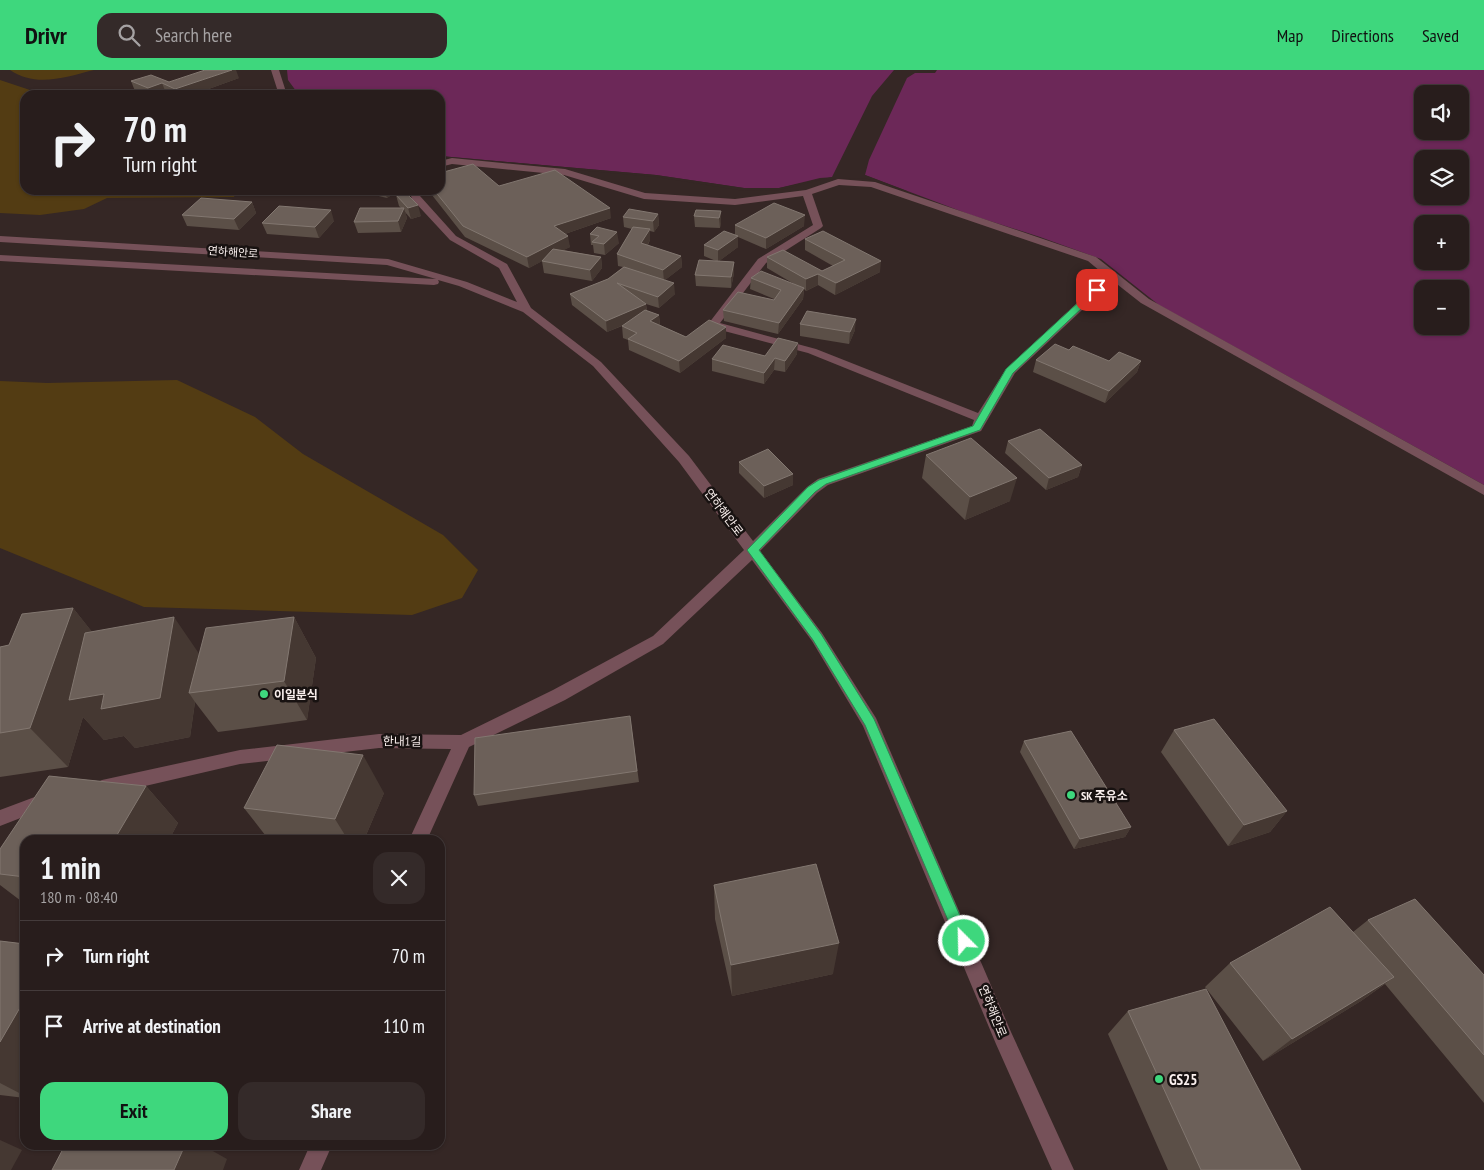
<!DOCTYPE html>
<meta charset="utf-8">
<style>
body{margin:0;font-family:"PT Sans Narrow","Noto Sans KR",sans-serif;background:#342a29;color:#f1f3f6;height:100vh;display:flex;flex-direction:column;font-size:19px;white-space:nowrap}
*{box-sizing:border-box;margin:0}
p{font-size:16px;color:#a5a2a3}
.icon{flex:none;width:28px;height:28px;fill:none;stroke:currentColor;stroke-width:2;stroke-linecap:round;stroke-linejoin:round}
.map{position:relative;flex:1;overflow:hidden}
.details{position:absolute;left:20px;top:765px;width:425px;height:315px;display:flex;flex-direction:column;background:#281d1c;border-radius:15px;box-shadow:0 1px 4px #0004,0 0 0 1px #443b3b}
.details>*{flex:none}
.guide{position:absolute;left:20px;top:20px;width:425px;height:105px;border-radius:15px;box-shadow:0 1px 4px #0004,0 0 0 1px #443b3b;background:#281d1c;color:#f1f3f6;overflow:hidden}
.tools{position:absolute;left:1414px;top:15px;display:grid;gap:10px}
.tools a{display:grid;place-items:center;width:55px;height:55px;border-radius:10px;background:#281d1c;box-shadow:0 1px 4px #0004,0 0 0 1px #443b3b;font-size:25px}
.pin{position:absolute;display:grid;place-items:center;width:42px;height:42px;color:#fff;margin:-21px;border-radius:10px;box-shadow:0 2px 8px #0006}
.me{position:absolute;width:55px;margin:-28px;rotate:337deg;stroke-linejoin:round;filter:drop-shadow(0 0 4px #0008)}
.turn{display:flex;align-items:center;gap:18px;height:105px;padding:0 20px;font-size:22px}
.turn .icon{width:65px;height:65px;stroke-width:2.5}
.turn b{display:block;font-size:35px;line-height:42px}
.round{display:grid;place-items:center;flex:none;width:52px;height:52px;border-radius:15px;background:#342a29}
.overview{display:flex;align-items:center;justify-content:space-between;height:85px;padding:0 20px}
h1{font-size:30px;font-weight:700;line-height:38px}
.button{display:flex;gap:10px;margin-top:auto;padding:10px 20px}
.button a{flex:1;height:58px;border-radius:15px;background:#3ed77d;color:#111;font-size:20px;font-weight:700;line-height:58px;text-align:center}
.button a+a{background:#342a29;color:#f1f3f6}
ul{padding:0;list-style:none}
li{display:flex;align-items:center;gap:15px;height:70px;padding:0 20px;border-top:1px solid #443b3b}
li div{flex:1}
li b{display:block;font-size:19px}
li em{font-style:normal}
header{display:flex;align-items:center;gap:30px;box-sizing:border-box;height:70px;padding:0 25px;background:#3ed77d;color:#111}
header strong{font-size:24px}
nav{display:flex;gap:28px;margin-inline-start:auto;font-size:18px}
.search{width:350px;height:45px;background:#342a29;display:flex;align-items:center;gap:12px;box-sizing:border-box;padding:0 18px;border-radius:15px;color:#a5a2a3;font-size:19px}
.map>svg:first-child{display:block}
.green{fill:#533c13}
.water{fill:#6c2858;fill-rule:evenodd}
.pier{fill:#352725}
.lines{fill:none;stroke-linecap:round;stroke-linejoin:round}
.minor{fill:#765159;fill-rule:evenodd}
.wall{fill:#5b4f47}
.shaded-wall{fill:#453832}
.building{fill:#6c6059;stroke:#827770}
.route{fill:#3ed77d;stroke:#288c51}
.poi-dot{fill:#3ed77d;stroke:#181211;stroke-width:2}
.labels{text-anchor:middle;dominant-baseline:central;stroke-width:5;stroke-linejoin:round;paint-order:stroke}
.far-street-label{font-size:11px;fill:#f9efed;stroke:#181211}
.street-label{font-size:12px;fill:#f9efed;stroke:#181211}
.poi-label{font-size:12px;font-weight:bold;fill:#f9efed;stroke:#181211;text-anchor:start}
.near-poi-label{font-size:15px;font-weight:bold;fill:#f9efed;stroke:#181211;text-anchor:start}
</style>
<header>
<strong>Drivr</strong>
<div class="search"><svg class="icon" aria-label="search" viewBox="0 0 24 24"><circle cx="10" cy="10" r="6"/><path d="M15 15l6 6"/></svg>Search here</div>
<nav><a>Map</a><a>Directions</a><a>Saved</a></nav>
</header>
<div class="map">
<svg width="1484" height="1100" viewBox="0 0 1484 1100">
<rect width="100%" height="100%" fill="#352725"/>
<path class="green" d="M10 0H94C66 7 36 18 10 0Z
M0 10 30 20 33 25H25V120H237L234 127 107 128 84 139 40 145 0 143Z
M177 310 255 347 303 384 443 465 478 500 462 528 412 545 144 537 0 478V311L47 313Z"/>
<path class="water" d="M287 0H1484V415L1159 235 1101 189 1040 167 971 145 865 105 820 108 779 118H744L656 105 440 86V25H299L288 10ZM1422 24H1460V61H1422ZM1422 89H1460V126H1422ZM1422 154H1460V191H1422ZM1422 219H1460V256H1422Z"/>
<path class="pier" d="M894 0H937L935 3H915L907 8 869 90 865 105 907 121 905 122 865 108 821 110 780 120 744 121 656 107 440 88V86L656 105 744 118H779L832 107 872 26Z"/>
<g class="lines">
<path class="minor" d="M271 0H279L287 25H279Z
M452 88 565 99 645 123 735 129 806 120 838 109 875 112 1096 187 1149 229 1484 415V425L1141 233 1113 211 1015 303 981 361 828 415 817 423 760 481 822 563 876 648 1011 962 1074 1100H1052L996 974 863 656 812 571 752 490 663 574 565 630 469 677 427 770H409L451 679 379 678 240 694 102 726 96 723 93 718 96 713 102 710 240 680 379 664 461 665 553 620 653 566 744 480 679 392 593 296 523 242 459 216 438 210 439 212 438 214 434 215 0 191V185L436 209 387 195 0 172V166L388 189 467 212 517 232 499 198 450 170 412 129 409 120H419L420 126 456 166 507 194 531 238 601 292 689 386 753 471 807 417 818 409 972 356 974 350 808 283 709 257 707 255 709 253 758 189 813 155 803 126 735 135 644 129 564 105 452 94 440 97V91ZM839 115 871 117 1088 191 1106 206 1006 299 978 343 816 279 720 253 766 193 821 158 823 156 812 124Z
M48 722 54 725 57 730 54 735 0 756V740Z
M310 1075H332L321 1100H299Z"/>
</g>
<path class="wall" d="M239 8 192 25H170L166 23 161 25H145L135 21 131 11 169 12Z
M499 116 611 148 565 164 570 177 563 180 601 187 602 198 592 211 544 203 542 191 529 198 465 167 428 120H440Z
M354 120H399L387 128Z
M396 125 421 146 411 149 405 142 407 148 401 162 358 163 354 152 401 138 399 136Z
M252 132 256 143 239 160 187 156 182 145Z
M721 141V152L720 158 695 157 694 146Z
M658 144 659 155 654 162 650 161V170L648 175 681 186 682 197 665 210 675 224 659 238 646 234 647 241 659 245 660 255 686 267 726 257V268L680 303 629 280 628 270 623 268 622 256 607 262 572 235 570 224 608 209 623 197 618 196 617 184 632 159 624 157 623 147Z
M334 151 319 168 267 164 262 153Z
M735 155 804 156 766 179 738 167V177L719 191 734 192V203L731 218 696 216 695 205 716 191 704 186V175L735 165Z
M597 157 619 173 605 185 594 183 593 175H591L590 164Z
M805 169 880 202 835 225 818 215 806 221 804 219 803 229 778 264 724 251 723 240 774 230V229L750 219 751 208 794 214 767 198V187L822 201 833 196 805 180Z
M800 254 855 260 849 274 800 266Z
M1069 280 1109 291H1141L1137 302 1105 333 1033 302 1036 290Z
M797 284 785 302 774 300 764 314 712 301V289Z
M1008 371 1082 395 1078 407 1046 420 1005 383Z
M926 385 1010 431 965 450 922 408Z
M739 392 793 415 764 428 739 403Z
M73 538 92 562 199 584 294 547 316 588 307 650 218 662 195 632 190 667 135 678 124 666 104 670 83 647 68 697 0 707V577L9 575Z
M630 646 639 712 478 736 474 725Z
M1174 660 1287 741 1270 762 1228 776 1161 682Z
M1024 671 1131 757 1125 767 1074 779 1020 682Z
M49 706 146 716 178 753 169 770H25V834L0 815V779Z
M384 723 364 770H269L244 738Z
M714 815 833 904 732 926 715 849Z
M1368 850 1484 905V1033L1385 914 1361 931 1263 991 1205 917 1230 893 1353 862Z
M0 871 25 874V1028L0 1025Z
M1128 941 1301 1100H1168L1108 964Z"/>
<path class="shaded-wall" d="M232 0H236L239 8 192 25H178L175 19Z
M162 13 166 23 161 25H151L148 18Z
M384 120H399L387 128Z
M252 132 256 143 239 160 234 149Z
M418 135 421 146 411 149 408 138Z
M404 138 407 148 401 162 398 151Z
M610 138 611 148 556 167 554 156Z
M331 140 334 151 319 168 315 157Z
M721 141V152L720 158 719 148Z
M658 144 659 155 654 162 653 151Z
M805 145 804 156 766 179V168Z
M650 159V170L642 184 641 173Z
M617 162 619 173 605 185 604 174Z
M568 166 570 177 529 198 527 187Z
M738 166V177L718 192V180Z
M681 186 682 197 664 211 663 200Z
M601 187 602 198 592 211 590 200Z
M881 191 880 202 835 225 836 213Z
M734 192V203L731 218V207Z
M818 204V215L806 221V209Z
M674 213 675 224 659 238 658 227Z
M804 218 803 229 778 264 779 253Z
M646 234 647 245 607 262 606 251Z
M659 245 660 257 650 251Z
M856 249 855 260 849 274 850 262Z
M726 257V268L680 303 679 291Z
M798 273 797 284 785 302V291Z
M775 288 774 300 764 314V303Z
M1141 291 1137 302 1105 333 1109 321Z
M1082 395 1078 407 1046 420 1049 408Z
M793 404V415L764 428V416Z
M1017 408 1010 431 965 450 970 427Z
M73 538 105 578 174 547 202 588 189 623 195 632 190 667 135 678 124 666 104 670 83 647 68 697 30 658Z
M294 547 316 588 307 650 284 611Z
M363 685 384 723 364 770H348L335 749Z
M146 716 178 753 169 770H114Z
M1287 741 1270 762 1228 776 1244 755Z
M1131 757 1125 767 1074 779 1080 769Z
M839 873 833 904 732 926 731 895Z
M1394 907 1361 931 1263 991 1292 969Z
M25 929V1026L0 1013V972Z
M0 1070 22 1080 11 1100H0Z
M185 1075H202L227 1089 223 1100H174Z"/>
<path class="building" d="M205 0H232L175 19 162 13 148 18 131 11 151 5 169 12Z
M473 94 499 116 555 100 610 138 554 156 568 166 527 187 463 156 434 120H440V103Z
M405 122 418 135 408 138 396 125Z
M201 128 252 132 234 149 182 145Z
M774 133 805 145 766 168 735 155Z
M279 136 331 140 315 157 262 153Z
M360 138H404L398 151 354 152Z
M629 139 658 144 653 151 623 147Z
M696 140 721 141 719 148 694 146Z
M597 157 617 162 604 174 592 172 599 166 590 164Z
M633 157 650 159 641 173 681 186 663 200 617 184Z
M724 161 738 166 718 180 704 175Z
M823 161 881 191 836 213 818 204 806 209 767 187 783 180 822 201 845 190 805 169Z
M553 179 601 187 590 200 542 191Z
M699 190 734 192 731 207 695 205Z
M624 197 674 213 658 227 617 213 646 234 606 251 570 224 608 209Z
M761 201 804 218 779 253 723 240 738 222 774 230 781 220 751 208Z
M645 240 659 245 650 251 686 267 709 250 726 257 679 291 628 269 637 263 622 256Z
M807 241 856 249 850 262 800 254Z
M778 268 798 273 785 291 775 288 764 303 712 289 723 275 765 286Z
M1055 274 1069 280 1073 276 1109 291 1119 282 1141 291 1109 321 1036 290Z
M1040 359 1082 395 1049 408 1008 371Z
M971 368 1017 408 970 427 926 385Z
M768 379 793 404 764 416 739 392Z
M73 538 30 658 0 663V577L9 575 22 544Z
M174 547 160 628 101 639 104 624 69 630 85 563Z
M294 547 284 611 189 623 206 558Z
M630 646 637 701 474 725 475 668Z
M1214 649 1287 741 1244 755 1174 660Z
M1071 661 1131 757 1080 769 1024 671Z
M277 675 363 685 335 749 244 738Z
M49 706 146 716 114 770H25V807L0 804V779Z
M816 794 839 873 731 895 714 815Z
M1415 829 1484 905V985L1368 850Z
M1330 837 1394 907 1292 969 1230 893Z
M0 871 25 874V929L0 972Z
M1206 919 1301 1100H1201L1128 941Z
M65 1075H185L174 1100H52Z"/>
<path class="route" d="M1094 218 1101 220 1013 303 980 360 826 414 815 422 759 480 821 564 874 649 971 871 969 876 964 878 959 876 865 655 813 570 747 480 808 417 819 410 973 356 1006 299Z"/>
<g class="poi-dot">
<circle cx="264" cy="624" r="5"/>
<circle cx="1071" cy="725" r="5"/>
<circle cx="1159" cy="1009" r="5"/>
</g>
<g class="labels">
<g class="far-street-label">
<text transform="translate(233 182) rotate(4)">연하해안로</text>
</g>
<g class="street-label">
<text transform="translate(724 442) rotate(53)">연하해안로</text>
<text transform="translate(402 671) rotate(1)">한내1길</text>
<text transform="translate(993 941) rotate(68)">연하해안로</text>
</g>
<g class="poi-label">
<text x="274" y="624">이일분식</text>
<text x="1081" y="725">SK 주유소</text>
</g>
<g class="near-poi-label">
<text x="1169" y="1009">GS25</text>
</g>
</g>
</svg>
<div class="tools">
<a><svg class="icon" aria-label="sound" viewBox="0 0 24 24"><path d="M4 9h4l5-4v14l-5-4H4zM17 9q2 3 0 6"/></svg></a>
<a><svg class="icon" aria-label="layers" viewBox="0 0 24 24"><path d="M12 4l9 5-9 5-9-5zM3 14l9 5 9-5"/></svg></a>
<a>+</a>
<a>−</a>
</div>
<div class="pin" style="left:1097px;top:220px;background:#d93025"><svg class="icon" aria-label="arrive" viewBox="0 0 24 24"><path d="M6 21V4h12l-3 4 3 4H6"/></svg></div>
<svg class="me" style="left:964px;top:871px" viewBox="-20 -20 40 40"><circle r="17" fill="#3ed77d" stroke="#fff" stroke-width="3"/><path d="M0-11L8 9 0 5-8 9z" fill="#fff"/></svg>
<div class="guide">
<div class="turn"><svg class="icon" aria-label="right" viewBox="0 0 24 24"><path d="M7 20v-9h11M14 6l5 5-5 5"/></svg><div><b>70 m</b>Turn right</div></div>
</div>
<section class="details">
<div class="overview"><div><h1>1 min</h1><p>180 m · 08:40</p></div><a class="round"><svg class="icon" aria-label="close" viewBox="0 0 24 24"><path d="M6 6l12 12M18 6L6 18"/></svg></a></div>
<ul>
<li><svg class="icon" aria-label="right" viewBox="0 0 24 24"><path d="M7 20v-9h11M14 6l5 5-5 5"/></svg><div><b>Turn right</b></div><em>70 m</em></li>
<li><svg class="icon" aria-label="arrive" viewBox="0 0 24 24"><path d="M6 21V4h12l-3 4 3 4H6"/></svg><div><b>Arrive at destination</b></div><em>110 m</em></li>
</ul>
<div class="button"><a>Exit</a><a>Share</a></div>
</section>
</div>
